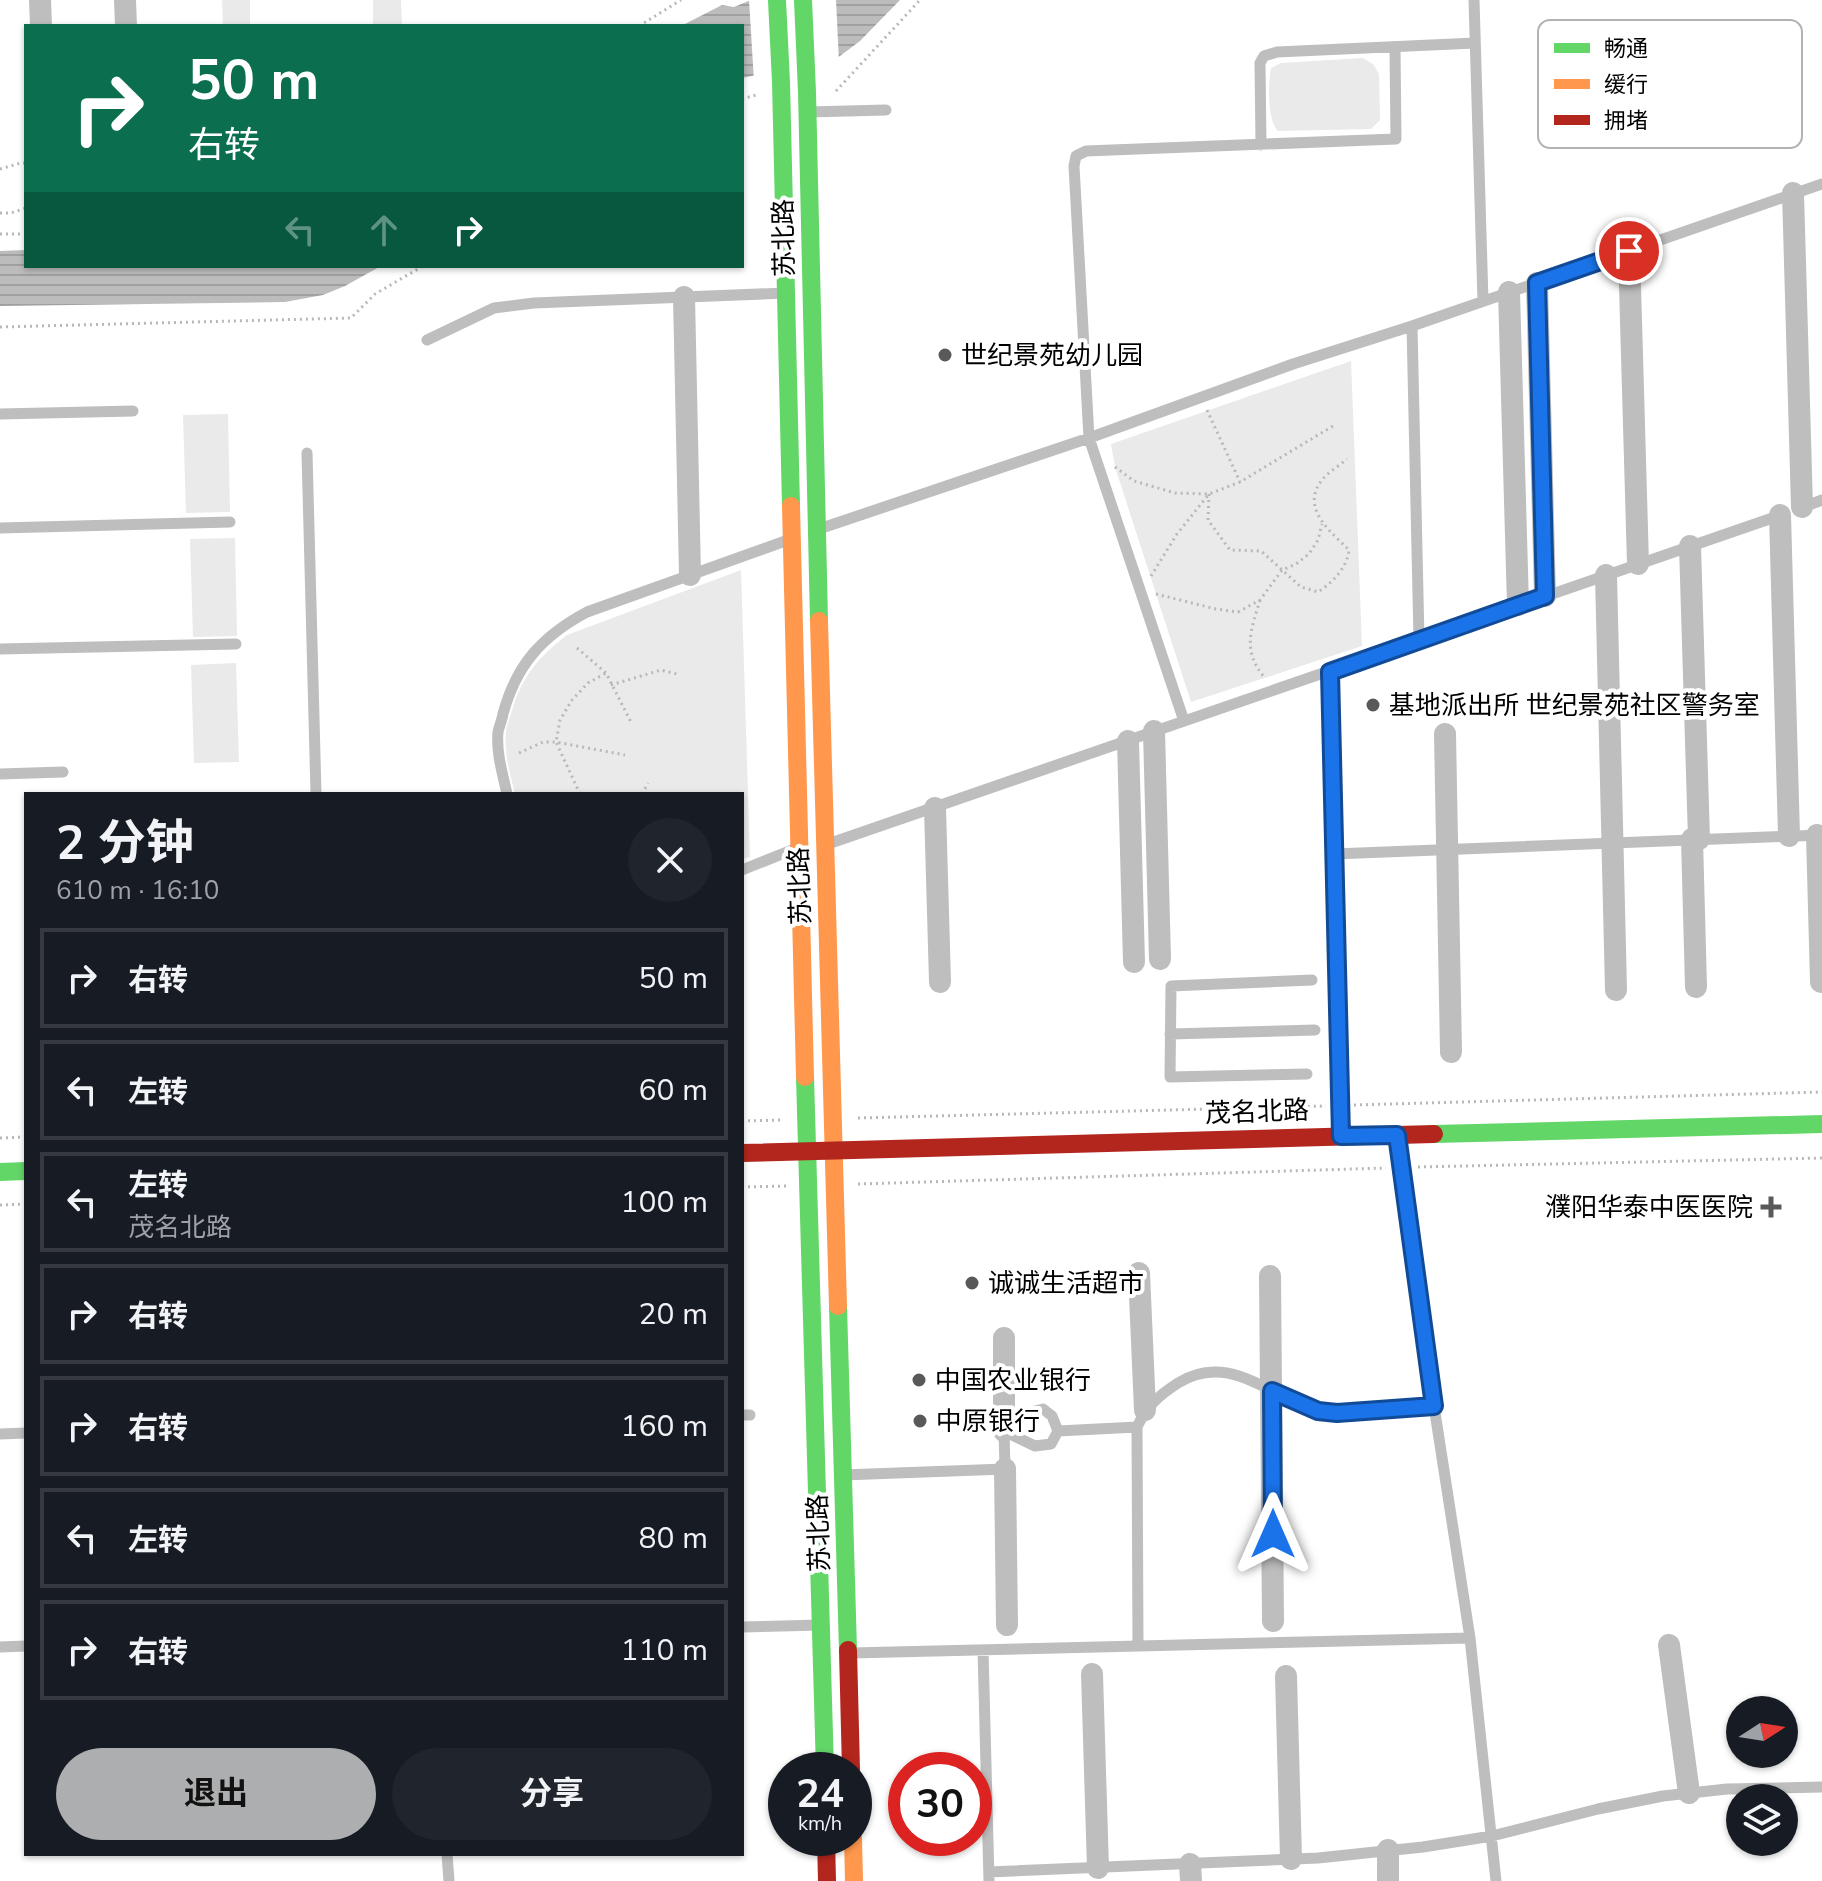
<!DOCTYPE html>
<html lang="zh">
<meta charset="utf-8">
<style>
body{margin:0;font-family:"Nunito Sans","Noto Sans SC",sans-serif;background:#20242c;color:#f1f3f6;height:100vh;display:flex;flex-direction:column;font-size:30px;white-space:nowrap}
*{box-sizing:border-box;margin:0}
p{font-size:26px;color:#9ea1a6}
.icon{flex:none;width:44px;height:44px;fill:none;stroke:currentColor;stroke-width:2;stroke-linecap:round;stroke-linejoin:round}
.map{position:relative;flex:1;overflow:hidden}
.side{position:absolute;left:24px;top:792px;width:720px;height:1064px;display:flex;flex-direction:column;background:#171b24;border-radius:0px;box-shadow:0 2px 6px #0004}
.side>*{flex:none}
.banner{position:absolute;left:24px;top:24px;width:720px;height:244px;border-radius:0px;box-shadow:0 2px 6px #0004;background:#0b6e4f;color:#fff;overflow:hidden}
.needle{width:52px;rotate:78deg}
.tools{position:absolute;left:1726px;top:1696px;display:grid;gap:16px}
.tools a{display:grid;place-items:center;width:72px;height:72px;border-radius:50%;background:#171b24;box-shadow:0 2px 6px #0004;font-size:40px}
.speed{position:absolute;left:768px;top:1752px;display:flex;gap:16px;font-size:40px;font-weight:700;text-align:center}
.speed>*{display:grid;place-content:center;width:104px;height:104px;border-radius:50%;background:#171b24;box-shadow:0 2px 6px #0004;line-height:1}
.speed small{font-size:20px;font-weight:400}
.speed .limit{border:12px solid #d22;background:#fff;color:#111}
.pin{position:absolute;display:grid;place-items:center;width:68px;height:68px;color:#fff;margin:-34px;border:4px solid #fff;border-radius:50%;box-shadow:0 2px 8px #0007}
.me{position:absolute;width:88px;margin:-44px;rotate:0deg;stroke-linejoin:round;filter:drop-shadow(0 0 6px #0008)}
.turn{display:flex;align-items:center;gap:28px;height:168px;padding:0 32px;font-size:36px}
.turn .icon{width:104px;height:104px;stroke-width:2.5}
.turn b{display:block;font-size:56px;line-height:68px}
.lanes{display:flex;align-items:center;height:76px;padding:0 32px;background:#0003;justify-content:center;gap:40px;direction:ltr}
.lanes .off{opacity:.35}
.round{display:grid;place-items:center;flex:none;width:84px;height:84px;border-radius:42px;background:#20242c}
.summary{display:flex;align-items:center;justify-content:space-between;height:136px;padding:0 32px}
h1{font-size:48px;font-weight:700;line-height:60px}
.action{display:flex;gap:16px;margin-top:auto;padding:16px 32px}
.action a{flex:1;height:92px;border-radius:48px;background:#adaeaf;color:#111;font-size:32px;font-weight:700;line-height:92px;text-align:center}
.action a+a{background:#20242c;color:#f1f3f6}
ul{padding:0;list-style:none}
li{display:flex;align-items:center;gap:24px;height:100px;margin:0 16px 12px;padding:0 16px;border:4px solid #363941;border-radius:0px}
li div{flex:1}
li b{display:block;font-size:30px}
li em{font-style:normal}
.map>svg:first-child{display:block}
.grass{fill:#eaeaea}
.water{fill:url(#water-rules)}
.pier{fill:#fff}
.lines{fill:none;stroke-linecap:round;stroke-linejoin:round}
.path{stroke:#b8b8b8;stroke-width:3;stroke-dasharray:2 4;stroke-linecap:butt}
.lane{stroke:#bebebe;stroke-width:11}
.street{stroke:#bebebe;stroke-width:22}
.fast{stroke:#63d668;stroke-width:18}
.slow{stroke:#ff974d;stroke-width:18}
.jam{stroke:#b3261e;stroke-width:18}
.route-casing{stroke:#114b97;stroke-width:20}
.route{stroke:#1a73e8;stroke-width:14}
.poi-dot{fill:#595959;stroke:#fff;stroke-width:3}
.labels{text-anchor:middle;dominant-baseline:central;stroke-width:8;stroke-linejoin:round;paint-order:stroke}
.street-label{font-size:26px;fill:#000;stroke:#fff}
.poi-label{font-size:26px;fill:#000;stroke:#fff;text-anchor:start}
.key{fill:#fff;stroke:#b2b2b2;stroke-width:2}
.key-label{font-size:22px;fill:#000}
</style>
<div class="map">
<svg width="1822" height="1881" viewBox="0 0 1822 1881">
<defs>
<pattern id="water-rules" width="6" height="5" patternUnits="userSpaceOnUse" patternTransform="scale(2)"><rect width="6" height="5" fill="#bcbcbc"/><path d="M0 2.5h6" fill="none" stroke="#a0a0a0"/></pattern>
</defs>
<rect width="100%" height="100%" fill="#fff"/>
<path class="grass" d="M222 0H250V26H223Z
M373 0H401L402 26H373Z
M1363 58 1373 64 1379 74 1380 120 1371 129 1278 131C1267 120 1268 84 1271 68L1281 63Z
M1351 361 1362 646 1191 702 1115 467 1111 444Z
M228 414 230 512 186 513 183 415Z
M235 538 237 636 193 637 190 539Z
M741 570 750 857 742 859V794H515C510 774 504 753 506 732 506 727 509 720 511 714 521 678 537 658 567 635Z
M236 663 239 762 194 763 191 665Z"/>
<path class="water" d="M751 0H900L860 41 836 59 742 78V26H681L722 5 734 7Z
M26 250V266H381L345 286 323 295 285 302 0 306V251Z"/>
<path class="pier" d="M749 0H836L839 62 754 81Z"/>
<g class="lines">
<path class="path" d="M639 26 681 0
M836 91 920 0
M742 99 756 95
M0 169 21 163H26
M0 213H11L26 208
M0 234H26
M0 327 351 318 375 294 423 266
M1207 410 1240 482
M1115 467 1134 481 1175 493 1209 494 1240 482 1333 426
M1209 494 1208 520 1230 550 1261 551 1301 587 1318 592C1333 582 1347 568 1349 550 1330 531 1300 508 1322 480 1328 472 1339 466 1347 459
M1151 576 1177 534 1209 494
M1156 594 1216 609 1238 612 1260 600 1282 570 1296 564 1309 554 1318 540 1322 524
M1260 600C1251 630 1242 650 1264 677
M577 648 606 673 631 722
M611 685 661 670 677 674
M519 753 543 742H556L625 755
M681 793V794
M580 794 556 742 560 720 572 700 588 683 606 673
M642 794 648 783
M1354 1105 1822 1092
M858 1118 1326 1106
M742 1121 783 1120
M0 1138 26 1137
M1418 1167 1822 1158
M858 1184 1386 1168
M742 1187 786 1186
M0 1205 26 1204"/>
<path class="lane" d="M1474 0 1483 301
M808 112 886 110
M1261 145 1260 63 1264 56 1277 52 1475 43
M1412 326 1419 640
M427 340 494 308 534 303 786 293
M0 414 133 411
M307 453 316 794
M1801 508 1822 500
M0 528 230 522
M816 530 1089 438 1293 364 1412 326 1822 184
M0 649 236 644
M1330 672 1341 1135
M1184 721 1089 438 1074 166 1076 156 1086 151 1396 139 1395 48
M0 774 63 772
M507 794C503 775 496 753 498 732 499 727 502 720 503 714 516 665 542 636 587 612L788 540
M825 845 1781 515
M1334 854 1821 835
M742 870 797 848
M1170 1034 1315 1030
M1307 1074 1170 1077 1171 986 1312 980
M1397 1135 1434 1406 1470 1638 1496 1881
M742 1415H750
M1004 1431 1035 1446 1051 1444 1058 1431 1137 1427
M1005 1431 1031 1412 1043 1409 1052 1416 1058 1431
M0 1434 26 1433
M843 1475 1005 1469 1004 1431
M742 1627 821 1625
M1138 1645 1137 1427C1147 1406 1158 1396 1178 1383 1229 1351 1269 1397 1317 1410 1335 1415 1354 1412 1372 1411 1393 1409 1413 1407 1434 1406
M0 1647 26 1646
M983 1650 989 1881
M851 1653 1470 1638
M447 1854 449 1881
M989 1872 1318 1858 1423 1847 1492 1836 1598 1809 1663 1796 1727 1789 1822 1787"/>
<path class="street" d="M40 0 41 26
M125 0 126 26
M1793 193 1802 507
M1629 251 1638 564
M1537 283 1545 596
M1509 292 1518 605
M684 297 690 575
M1780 515 1789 836
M1690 546 1699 839
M1606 575 1616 990
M1154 731 1160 959
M1445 734 1451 1052
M1128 741 1134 962
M935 808 940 982
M1817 835 1821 982
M1692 839 1696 987
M1139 1273 1145 1410
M1270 1276 1273 1621
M1004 1431V1338
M1005 1469 1007 1625
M1669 1645 1689 1793
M1092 1674 1098 1868
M1286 1676 1291 1859
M1190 1864 1191 1881
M1388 1881V1850"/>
<path class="fast" d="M777 0 781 82 791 506
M803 0 807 92 819 621
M805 1077 825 1770
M1434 1134 1822 1124
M0 1172 26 1171
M838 1306 848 1650"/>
<path class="slow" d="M791 506 805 1077
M819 621 838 1306
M853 1838 854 1881"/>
<path class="jam" d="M742 1153 1434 1134
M848 1650 851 1770
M826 1838 827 1881"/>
</g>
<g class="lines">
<defs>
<path id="route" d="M1273 1534 1272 1391 1318 1411 1337 1413 1434 1406 1397 1135 1341 1136 1330 672 1545 596 1537 283 1629 251"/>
</defs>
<use href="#route" class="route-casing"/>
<use href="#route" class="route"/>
</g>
<g class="poi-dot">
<circle cx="945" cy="355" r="8"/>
<circle cx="1373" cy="705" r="8"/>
<path d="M1767 1195h8v8h8v8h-8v8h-8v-8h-8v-8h8z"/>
<circle cx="972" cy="1283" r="8"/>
<circle cx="919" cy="1380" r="8"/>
<circle cx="920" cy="1421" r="8"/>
</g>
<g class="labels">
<g class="street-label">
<text transform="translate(784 238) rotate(-91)">苏北路</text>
<text transform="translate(800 886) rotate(-92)">苏北路</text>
<text transform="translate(1257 1112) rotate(-2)">茂名北路</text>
<text transform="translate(819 1533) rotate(-92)">苏北路</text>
</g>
<g class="poi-label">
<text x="961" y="355">世纪景苑幼儿园</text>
<text x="1389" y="705">基地派出所 世纪景苑社区警务室</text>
<text x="1753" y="1207" text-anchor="end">濮阳华泰中医医院</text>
<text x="988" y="1283">诚诚生活超市</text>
<text x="935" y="1380">中国农业银行</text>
<text x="936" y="1421">中原银行</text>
</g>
</g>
<rect x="1538" y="20" width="264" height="128" rx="12" class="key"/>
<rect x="1554" y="43" width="36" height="10" fill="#63d668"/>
<rect x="1554" y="79" width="36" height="10" fill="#ff974d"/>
<rect x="1554" y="115" width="36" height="10" fill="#b3261e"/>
<g class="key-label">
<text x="1604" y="56">畅通</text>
<text x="1604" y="92">缓行</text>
<text x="1604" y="128">拥堵</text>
</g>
</svg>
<div class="tools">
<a><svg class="needle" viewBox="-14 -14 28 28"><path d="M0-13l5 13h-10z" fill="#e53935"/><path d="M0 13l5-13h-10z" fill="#9ea1a6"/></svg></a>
<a><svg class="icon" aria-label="layers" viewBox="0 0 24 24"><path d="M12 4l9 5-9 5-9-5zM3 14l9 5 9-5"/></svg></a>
</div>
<div class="speed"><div>24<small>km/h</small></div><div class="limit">30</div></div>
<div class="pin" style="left:1629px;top:251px;background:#d93025"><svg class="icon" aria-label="arrive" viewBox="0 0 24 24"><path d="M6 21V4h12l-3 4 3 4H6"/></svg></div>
<svg class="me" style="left:1273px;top:1534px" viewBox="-20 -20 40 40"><path d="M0-17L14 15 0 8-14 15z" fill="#1a73e8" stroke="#fff" stroke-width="4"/></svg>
<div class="banner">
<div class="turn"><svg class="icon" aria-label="right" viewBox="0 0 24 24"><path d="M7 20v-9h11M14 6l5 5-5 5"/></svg><div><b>50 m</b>右转</div></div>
<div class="lanes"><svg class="icon off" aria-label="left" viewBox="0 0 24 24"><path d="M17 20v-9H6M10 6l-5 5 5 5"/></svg><svg class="icon off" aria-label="ahead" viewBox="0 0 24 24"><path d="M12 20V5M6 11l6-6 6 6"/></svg><svg class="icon" aria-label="right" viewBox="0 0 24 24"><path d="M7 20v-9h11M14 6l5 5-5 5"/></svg></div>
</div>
<section class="side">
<div class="summary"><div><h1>2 分钟</h1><p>610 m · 16:10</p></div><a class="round"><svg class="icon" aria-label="close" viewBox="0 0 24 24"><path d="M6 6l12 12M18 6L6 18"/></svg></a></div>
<ul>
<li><svg class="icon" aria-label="right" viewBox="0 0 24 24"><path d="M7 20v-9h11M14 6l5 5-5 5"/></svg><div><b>右转</b></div><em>50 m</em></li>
<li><svg class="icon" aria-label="left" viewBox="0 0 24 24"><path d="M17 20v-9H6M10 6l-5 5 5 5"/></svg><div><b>左转</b></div><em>60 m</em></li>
<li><svg class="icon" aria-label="left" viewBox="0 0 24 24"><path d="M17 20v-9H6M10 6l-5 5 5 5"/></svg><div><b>左转</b><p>茂名北路</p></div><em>100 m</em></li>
<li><svg class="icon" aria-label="right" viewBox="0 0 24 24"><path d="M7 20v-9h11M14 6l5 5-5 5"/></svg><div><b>右转</b></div><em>20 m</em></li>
<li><svg class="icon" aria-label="right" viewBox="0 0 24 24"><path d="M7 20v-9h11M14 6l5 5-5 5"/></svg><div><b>右转</b></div><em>160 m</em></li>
<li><svg class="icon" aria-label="left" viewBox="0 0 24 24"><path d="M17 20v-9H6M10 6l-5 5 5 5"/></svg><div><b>左转</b></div><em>80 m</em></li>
<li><svg class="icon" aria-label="right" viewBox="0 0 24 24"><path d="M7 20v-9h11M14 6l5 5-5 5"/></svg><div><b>右转</b></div><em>110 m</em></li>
</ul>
<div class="action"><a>退出</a><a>分享</a></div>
</section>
</div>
